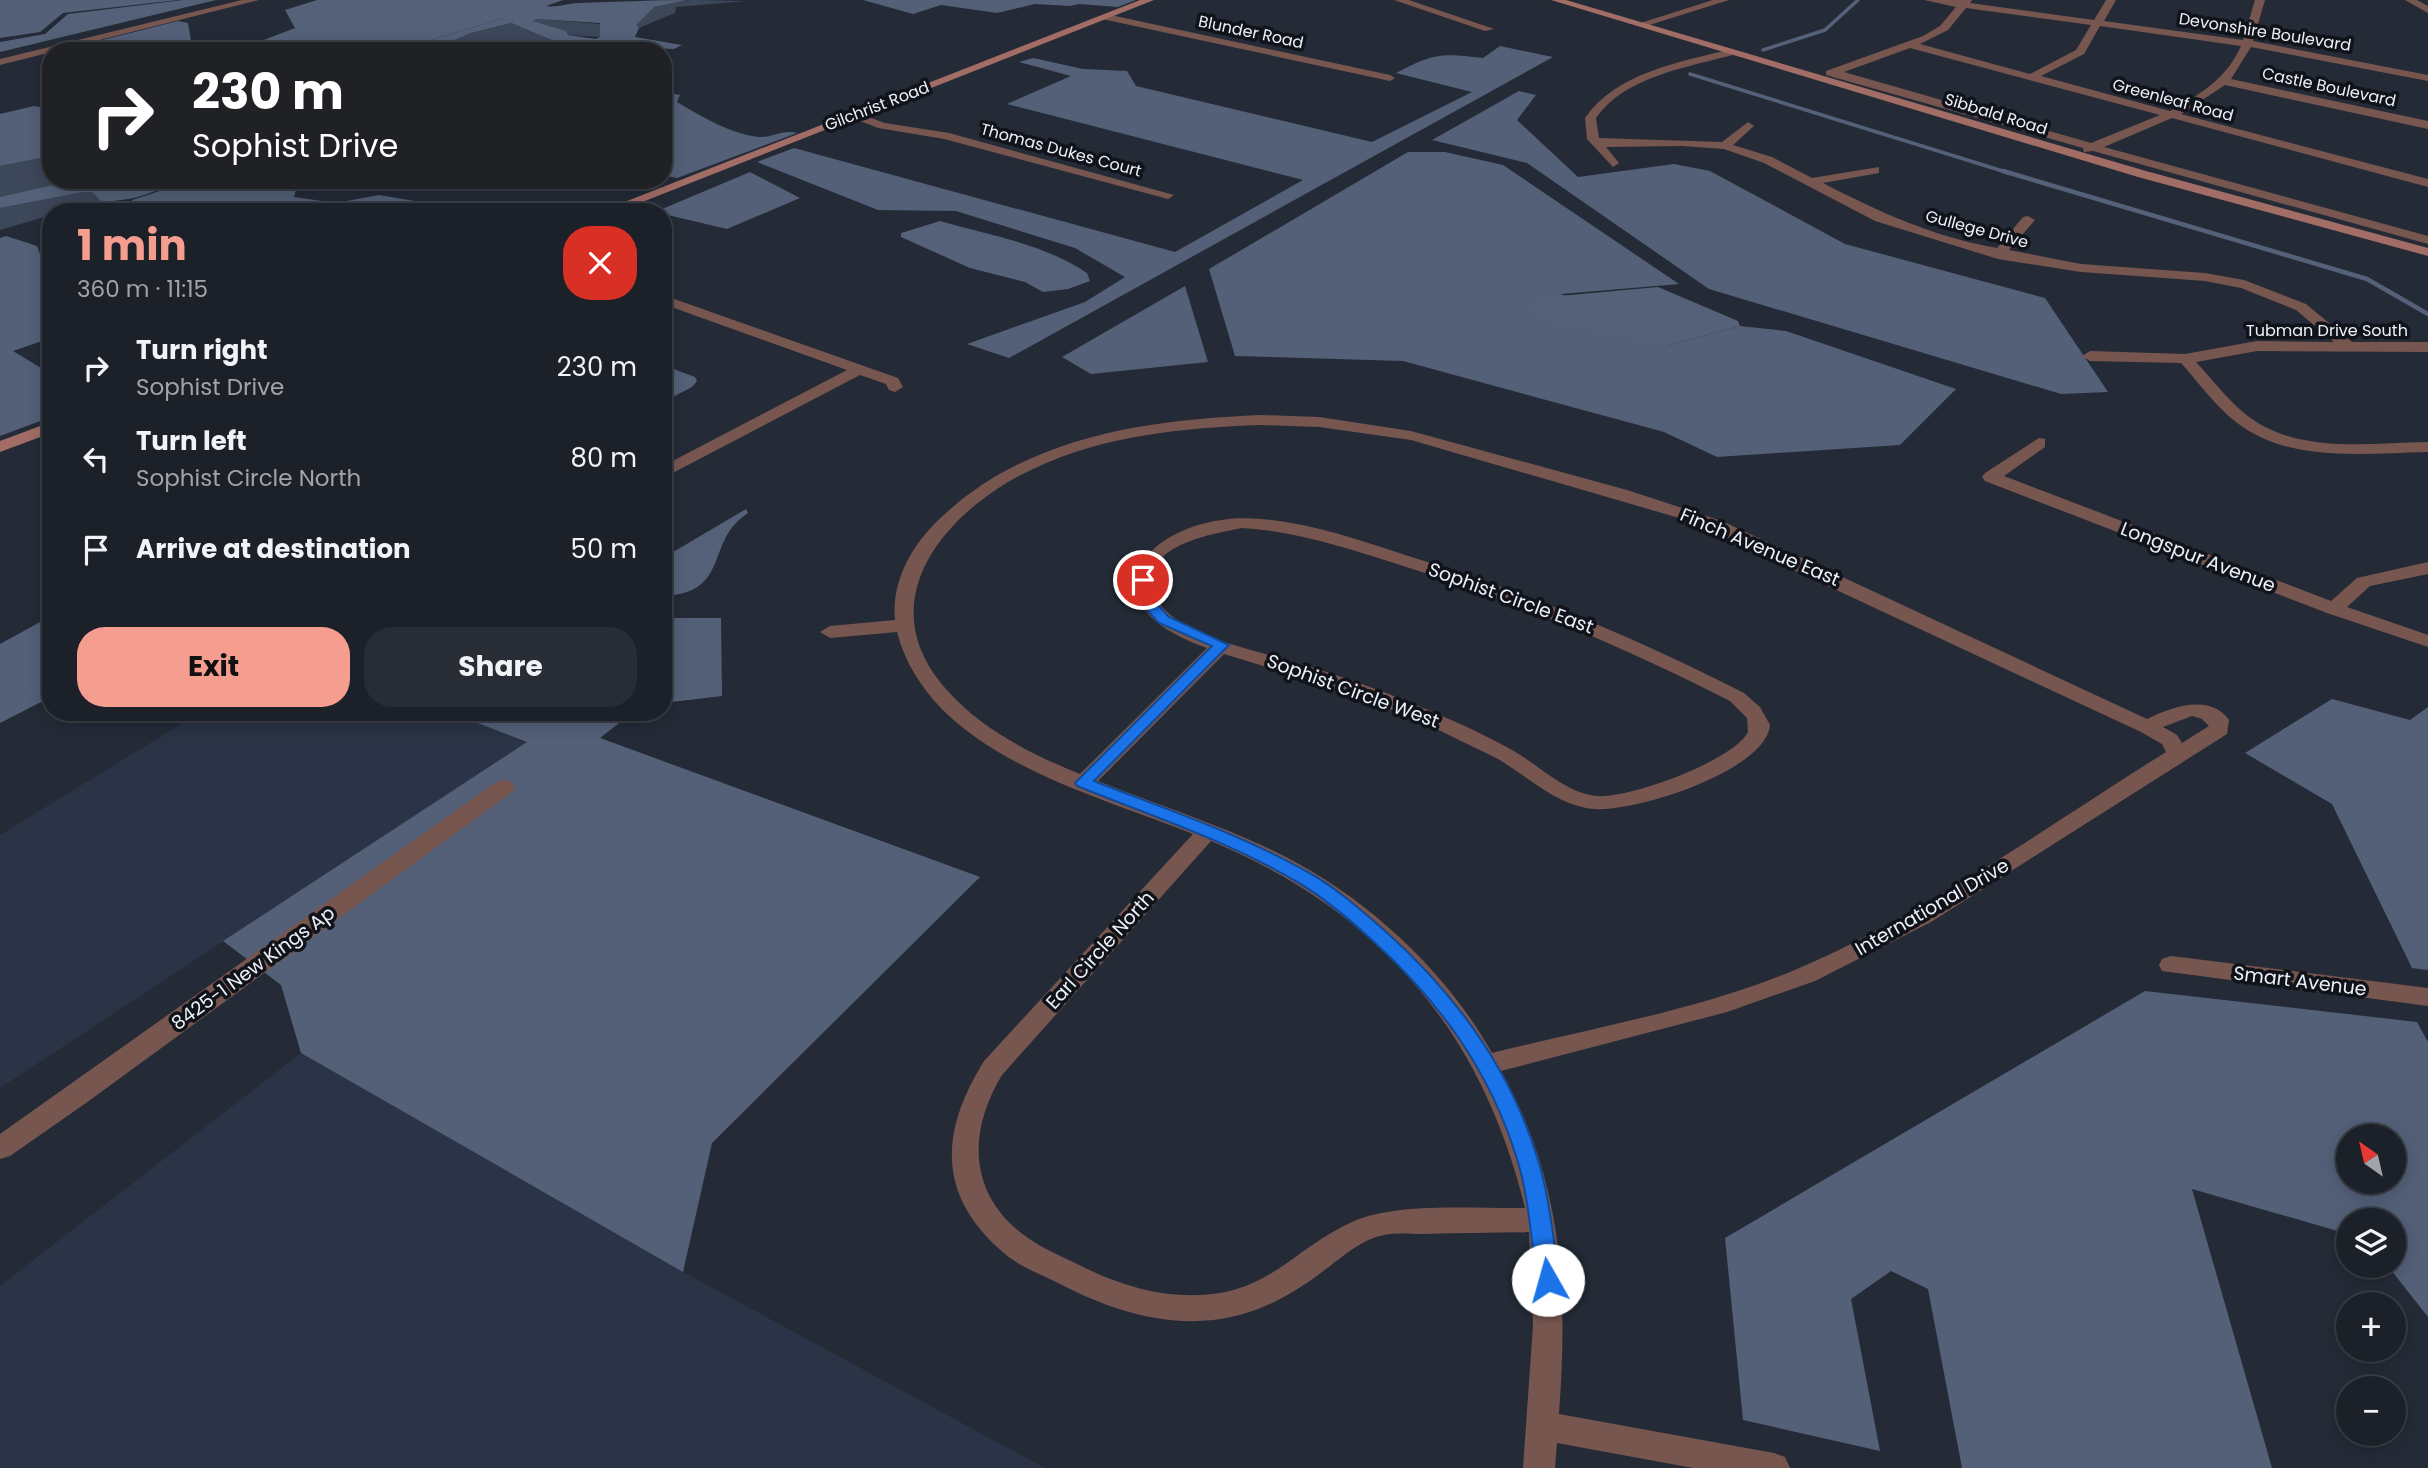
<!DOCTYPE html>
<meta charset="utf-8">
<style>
body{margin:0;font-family:Poppins,sans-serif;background:#282d35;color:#f1f3f6;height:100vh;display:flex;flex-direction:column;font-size:26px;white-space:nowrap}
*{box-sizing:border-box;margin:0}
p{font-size:23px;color:#a0a3a8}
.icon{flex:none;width:38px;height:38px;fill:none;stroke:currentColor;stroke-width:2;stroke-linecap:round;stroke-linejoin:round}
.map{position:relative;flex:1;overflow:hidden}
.sheet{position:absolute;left:42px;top:203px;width:630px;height:518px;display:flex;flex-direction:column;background:#1b2029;border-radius:28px;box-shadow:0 4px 18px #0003,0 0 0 2px #393e46}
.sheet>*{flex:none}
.top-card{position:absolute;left:42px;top:42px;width:630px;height:147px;border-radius:28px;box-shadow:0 4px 18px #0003,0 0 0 2px #393e46;background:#202124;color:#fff;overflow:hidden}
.needle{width:46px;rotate:326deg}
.fabs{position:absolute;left:2336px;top:1124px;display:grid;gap:14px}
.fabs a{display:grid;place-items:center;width:70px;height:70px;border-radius:50%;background:#1b2029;box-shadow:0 4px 18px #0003,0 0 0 2px #393e46;font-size:35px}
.pin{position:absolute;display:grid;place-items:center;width:60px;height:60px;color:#fff;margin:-30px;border:4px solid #fff;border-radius:50%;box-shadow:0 2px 7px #0007}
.me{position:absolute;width:77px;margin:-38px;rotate:353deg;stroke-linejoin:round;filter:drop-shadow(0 0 5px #0008)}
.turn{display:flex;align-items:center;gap:24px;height:147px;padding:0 35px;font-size:32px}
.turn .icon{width:91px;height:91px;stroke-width:2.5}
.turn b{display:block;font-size:49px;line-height:60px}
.round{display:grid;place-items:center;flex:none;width:74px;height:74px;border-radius:28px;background:#282d35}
.overview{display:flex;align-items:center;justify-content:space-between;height:119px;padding:0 35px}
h1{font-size:42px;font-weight:700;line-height:52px;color:#f59d8f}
.cta{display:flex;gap:14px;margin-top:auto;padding:14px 35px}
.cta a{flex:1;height:80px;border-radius:28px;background:#f59d8f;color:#111;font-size:28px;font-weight:700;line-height:80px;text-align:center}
.cta a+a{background:#282d35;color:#f1f3f6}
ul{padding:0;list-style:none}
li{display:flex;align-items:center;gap:21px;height:91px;padding:0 35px}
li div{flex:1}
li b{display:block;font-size:26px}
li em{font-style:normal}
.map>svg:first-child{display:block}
.built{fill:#2a3446}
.green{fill:#3d475a}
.forest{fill:#536078;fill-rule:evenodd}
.water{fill:#546179;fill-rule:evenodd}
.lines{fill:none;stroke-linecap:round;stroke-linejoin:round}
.stream-far1{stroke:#546179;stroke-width:3.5}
.stream{stroke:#546179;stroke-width:4.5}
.street{fill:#775650;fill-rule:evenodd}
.secondary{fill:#a26d65;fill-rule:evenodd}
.route{fill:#1a73e8;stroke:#114b97;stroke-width:2}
.labels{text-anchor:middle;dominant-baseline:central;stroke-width:7;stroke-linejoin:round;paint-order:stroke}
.far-street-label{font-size:16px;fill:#ecf1f9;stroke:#101319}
.street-label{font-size:19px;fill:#ecf1f9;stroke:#101319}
</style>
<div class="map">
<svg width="2428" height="1468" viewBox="0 0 2428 1468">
<rect width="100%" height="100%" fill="#242b37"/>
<path class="built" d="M201 712H449L527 742 0 1088V835Z
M301 1053 683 1272 1045 1468H0V1286Z"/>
<path class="green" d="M695 0 746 1 676 7 675 13 639 28 635 25C649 3 672 0 695 0Z
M536 19 601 24 600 37 568 35 566 31 532 21Z
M511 23 554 41 589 47 593 51H429L471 33Z
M51 156V180H145L129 183H72L0 197V166Z
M84 192H92L102 202 51 212V215L0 230V208Z"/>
<path class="forest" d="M0 0H178L63 13 40 32 0 38Z
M863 0H1136L1118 7 1079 4 1070 6 1035 4 997 13 941 5 913 14Z
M504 18H517L511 23 471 33 429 51H394Z
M178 21 188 23 191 41 251 45 246 51 63 50Z
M1500 46 1553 57 1009 358 967 344 1085 302 1125 277 1075 248 956 211 878 210 757 162 794 148 1175 252 1303 180 1007 104 1071 76 1019 62 1033 58 1083 69 1127 71 1136 86 1372 142 1472 92 1396 73C1434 53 1441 53 1483 58Z
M1519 91 1536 95 1517 120 1578 177 1674 164 1710 171 1845 244 2045 298 2108 392 2061 394 1709 289 1527 163 1432 140Z
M663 92 680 95 677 102C701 116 730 134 759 137 772 138 782 129 797 133L677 178 663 175Z
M34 106 51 109V156L0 166V114Z
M1408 152H1445L1503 165 1679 284 1561 294 1669 345 1740 326 1786 331 1956 389 1900 445 1717 457 1664 432 1403 361 1235 356 1209 269Z
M750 172 800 198 727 229 655 212Z
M198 180H305L298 182 294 197 336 203 379 195 450 207 436 212 131 210 132 200C155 193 174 185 198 180Z
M6 236 37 246 46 271 51 272V338L13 351 51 374V417L0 436V238Z
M1185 286 1208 362 1091 374 1062 357Z
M51 616V697L0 723V644Z
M663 618H721L722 696 663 703Z
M2332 699 2410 720 2428 707V970L2412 968 2332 804 2245 753Z
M449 712H633L600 738 980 877 712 1143 683 1272 301 1053 281 985 223 941 527 742Z
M2145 991 2417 1022 2428 1042V1317L2387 1265H2394V1220H2348V1234L2192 1189 2272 1468H1962L1928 1289 1891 1271 1851 1299 1880 1451 1743 1420 1725 1238ZM2348 1136H2394V1181H2348Z"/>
<path class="water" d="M183 0H216L0 52V42L45 34 68 14Z
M317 0H563L546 6C557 8 568 3 579 3 615 2 650 0 686 0L654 7 636 25 639 28 635 37 682 45 674 49 655 48 630 43 628 50 632 51H593L589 47 554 41 511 23 516 18H504L394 51H246L251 45 295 28 285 10ZM536 19 600 23V37L596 39 568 35 566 31 533 21Z
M145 180H175C151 196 130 200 102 202L92 192H84L0 208V197C24 192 48 185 72 183 96 180 121 185 145 180Z
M940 221C991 236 1042 243 1087 273L1090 281 1068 289 1043 292 1025 282 970 268 901 237V233Z
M1658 287 1738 321 1740 326 1669 345 1551 323 1531 309 1535 302 1548 297Z
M663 365 695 377 697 381 692 387 663 402Z
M746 509 748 513C704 541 732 593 663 596V558Z"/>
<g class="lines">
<path class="stream-far1" d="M1763 50 1825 30 1858 0
M1690 74 2009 173"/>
<path class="stream" d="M2003 171 2367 279 2428 314"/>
<path class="street" d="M242 0H259L0 65V59Z
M1394 0H1409L1494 29 1485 31Z
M1713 0H1729L1643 27 1634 25Z
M1924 0H1972L1970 3 2094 20 2106 0H2116L2104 21 2243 40 2255 0H2265L2253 41 2428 75V81L2251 47 2231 79 2428 121V129L2225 85 2181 114 2428 179V187L2172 118 2104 147 2428 236V244L2093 151 2084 152 2083 148 1826 75V71L1923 36 1940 26 1956 7ZM1966 8 2091 25 2076 50 2030 74 1920 44 1948 30ZM2100 26 2241 46C2227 78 2200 95 2170 111L2041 76 2084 54ZM1910 48 2160 115 2091 143 1844 72Z
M2405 0H2417L2428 6V13Z
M1106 14 1390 75 1395 78 1390 81 1102 19Z
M1732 49 1737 52 1736 54C1689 67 1625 76 1596 118L1599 138 1722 142 1748 122 1754 126 1733 145 1772 157 1812 178 1879 167V173L1823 183C1879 212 1934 237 1997 248L2023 217 2028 216 2035 220 2009 250 2081 264 2205 273 2244 280 2306 304 2352 342H2428V352L2257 351 2196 362C2212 379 2226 398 2244 413 2295 455 2367 443 2428 442V452C2364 453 2290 464 2236 422 2215 406 2199 383 2181 363L2090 361 2082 356 2090 351 2185 354 2257 341 2334 342 2296 310 2241 288 2205 281 2081 272 1998 259 1875 221 1764 163 1724 149 1682 146 1606 147 1619 163 1613 167 1587 139 1585 118C1617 72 1680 62 1732 49Z
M854 112 885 123 949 133 1174 195 1168 199 944 139 878 128 850 117V113Z
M663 295 898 378 903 387 895 392 889 390 886 384 860 375 663 478V466L847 370 663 304Z
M1261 415 1319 417 1411 431 1627 490 1722 521 2147 719C2171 707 2210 693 2229 720L2227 734 1931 922 1815 981 1727 1012 1501 1071C1563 1182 1568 1290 1559 1414L1774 1453 1785 1457 1790 1468H1693L1557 1443 1555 1468H1523L1533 1325 1529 1232C1493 1233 1458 1233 1423 1234 1409 1234 1393 1232 1380 1236 1359 1241 1340 1259 1322 1272 1289 1297 1255 1315 1213 1320 1160 1326 1106 1308 1060 1284 1042 1275 1020 1267 1005 1254 936 1196 940 1132 984 1061L1193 834C1089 792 929 754 897 632L830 638 820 632 830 626 895 620C891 578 915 540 946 513 1032 435 1149 420 1261 415ZM1261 425 1319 427 1411 440 1686 520 2141 732 2162 744 2166 752C2046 827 1928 913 1797 969 1702 1009 1592 1028 1492 1053 1446 971 1369 900 1286 857 1225 826 1160 806 1098 781L1224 654C1299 677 1374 699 1445 733 1462 742 1481 750 1498 759 1527 776 1552 801 1586 808 1626 817 1767 771 1770 725L1760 707 1744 693C1635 637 1523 591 1405 555 1359 540 1311 523 1261 519 1158 509 1067 599 1207 648L1080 774C1031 754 982 730 946 689 867 600 947 509 1033 469 1104 435 1183 428 1261 425ZM1242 528C1296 531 1346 548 1397 564 1512 600 1622 646 1730 701L1747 718 1748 732C1733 761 1629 799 1596 796 1564 792 1539 765 1512 750 1482 733 1448 718 1416 705 1378 689 1340 676 1301 664 1261 651 1194 640 1165 610 1155 600 1153 589 1154 575 1156 543 1217 533 1242 528ZM2192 716 2202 719 2209 726 2182 743 2177 735 2163 727ZM1211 841C1380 912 1482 1031 1525 1208 1475 1209 1396 1202 1352 1222 1300 1245 1273 1287 1213 1294 1164 1300 1118 1285 1075 1263 1059 1255 1042 1248 1028 1238 968 1196 967 1133 1002 1075Z
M2039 438 2045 439V447L2004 476 2331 601 2357 578 2428 562V574L2370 586 2347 607 2428 635V647L2327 613 1985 481 1982 477 1985 473Z
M504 780 512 782 515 787 512 792 86 1103 10 1156 0 1159V1134L496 782Z
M2171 956 2428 988V1006L2162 971 2159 965 2162 959Z"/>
<path class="secondary" d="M1140 0H1154L617 212H599Z
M1551 0H1566L2146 171 2428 248V256L2138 177Z
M51 422V433L0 452V441Z"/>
</g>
<path class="route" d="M1143 575 1150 580 1158 605 1169 617 1229 645 1094 781C1165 809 1238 833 1304 870 1333 885 1360 909 1384 930 1455 993 1510 1067 1538 1160 1550 1198 1553 1240 1560 1280L1556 1286 1548 1289 1541 1286 1537 1280C1531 1240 1529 1197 1517 1159 1490 1071 1440 1002 1372 940 1348 918 1321 895 1292 879 1225 840 1149 815 1077 786L1075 783 1212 646 1159 623 1144 607 1136 580Z"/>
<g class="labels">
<g class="far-street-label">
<text transform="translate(1251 32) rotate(12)">Blunder Road</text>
<text transform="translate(2265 32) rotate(9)">Devonshire Boulevard</text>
<text transform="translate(2329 87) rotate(12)">Castle Boulevard</text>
<text transform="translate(2173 100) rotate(15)">Greenleaf Road</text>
<text transform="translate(877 106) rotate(-21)">Gilchrist Road</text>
<text transform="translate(1996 114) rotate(17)">Sibbald Road</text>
<text transform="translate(1061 150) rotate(15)">Thomas Dukes Court</text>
<text transform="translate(1977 229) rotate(15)">Gullege Drive</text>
<text x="2327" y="330">Tubman Drive South</text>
</g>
<g class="street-label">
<text transform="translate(1760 547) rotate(23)">Finch Avenue East</text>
<text transform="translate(2198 557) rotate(21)">Longspur Avenue</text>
<text transform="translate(1511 598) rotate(20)">Sophist Circle East</text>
<text transform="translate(1353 691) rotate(20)">Sophist Circle West</text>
<text transform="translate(1932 907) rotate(-30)">International Drive</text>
<text transform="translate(1100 950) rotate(-48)">Earl Circle North</text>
<text transform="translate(253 968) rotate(-36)">8425-1 New Kings Ap</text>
<text transform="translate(2300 981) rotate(7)">Smart Avenue</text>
</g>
</g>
</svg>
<div class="fabs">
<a><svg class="needle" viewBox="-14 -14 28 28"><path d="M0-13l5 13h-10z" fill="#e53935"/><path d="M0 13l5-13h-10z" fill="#a0a3a8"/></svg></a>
<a><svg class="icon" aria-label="layers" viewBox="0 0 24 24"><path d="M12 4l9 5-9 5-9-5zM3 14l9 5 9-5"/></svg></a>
<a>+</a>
<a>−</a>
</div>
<div class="pin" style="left:1143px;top:580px;background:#d93025"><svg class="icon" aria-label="arrive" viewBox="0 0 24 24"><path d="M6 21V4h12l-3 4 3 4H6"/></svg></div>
<svg class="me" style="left:1548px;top:1280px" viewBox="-20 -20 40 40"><circle r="19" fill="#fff"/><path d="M0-13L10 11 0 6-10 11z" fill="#1a73e8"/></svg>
<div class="top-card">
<div class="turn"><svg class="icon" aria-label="right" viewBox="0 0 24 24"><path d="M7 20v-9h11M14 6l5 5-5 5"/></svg><div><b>230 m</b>Sophist Drive</div></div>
</div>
<section class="sheet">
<div class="overview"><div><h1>1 min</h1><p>360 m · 11:15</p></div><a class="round" style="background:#d93025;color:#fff"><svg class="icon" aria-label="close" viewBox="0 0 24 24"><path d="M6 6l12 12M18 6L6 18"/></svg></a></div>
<ul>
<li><svg class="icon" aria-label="right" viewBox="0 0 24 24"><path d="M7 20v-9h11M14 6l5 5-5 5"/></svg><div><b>Turn right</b><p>Sophist Drive</p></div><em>230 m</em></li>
<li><svg class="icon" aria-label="left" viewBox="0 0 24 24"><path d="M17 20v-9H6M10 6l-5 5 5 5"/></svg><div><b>Turn left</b><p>Sophist Circle North</p></div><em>80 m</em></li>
<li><svg class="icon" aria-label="arrive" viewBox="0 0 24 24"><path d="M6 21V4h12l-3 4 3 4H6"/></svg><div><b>Arrive at destination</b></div><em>50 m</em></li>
</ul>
<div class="cta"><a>Exit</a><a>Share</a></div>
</section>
</div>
